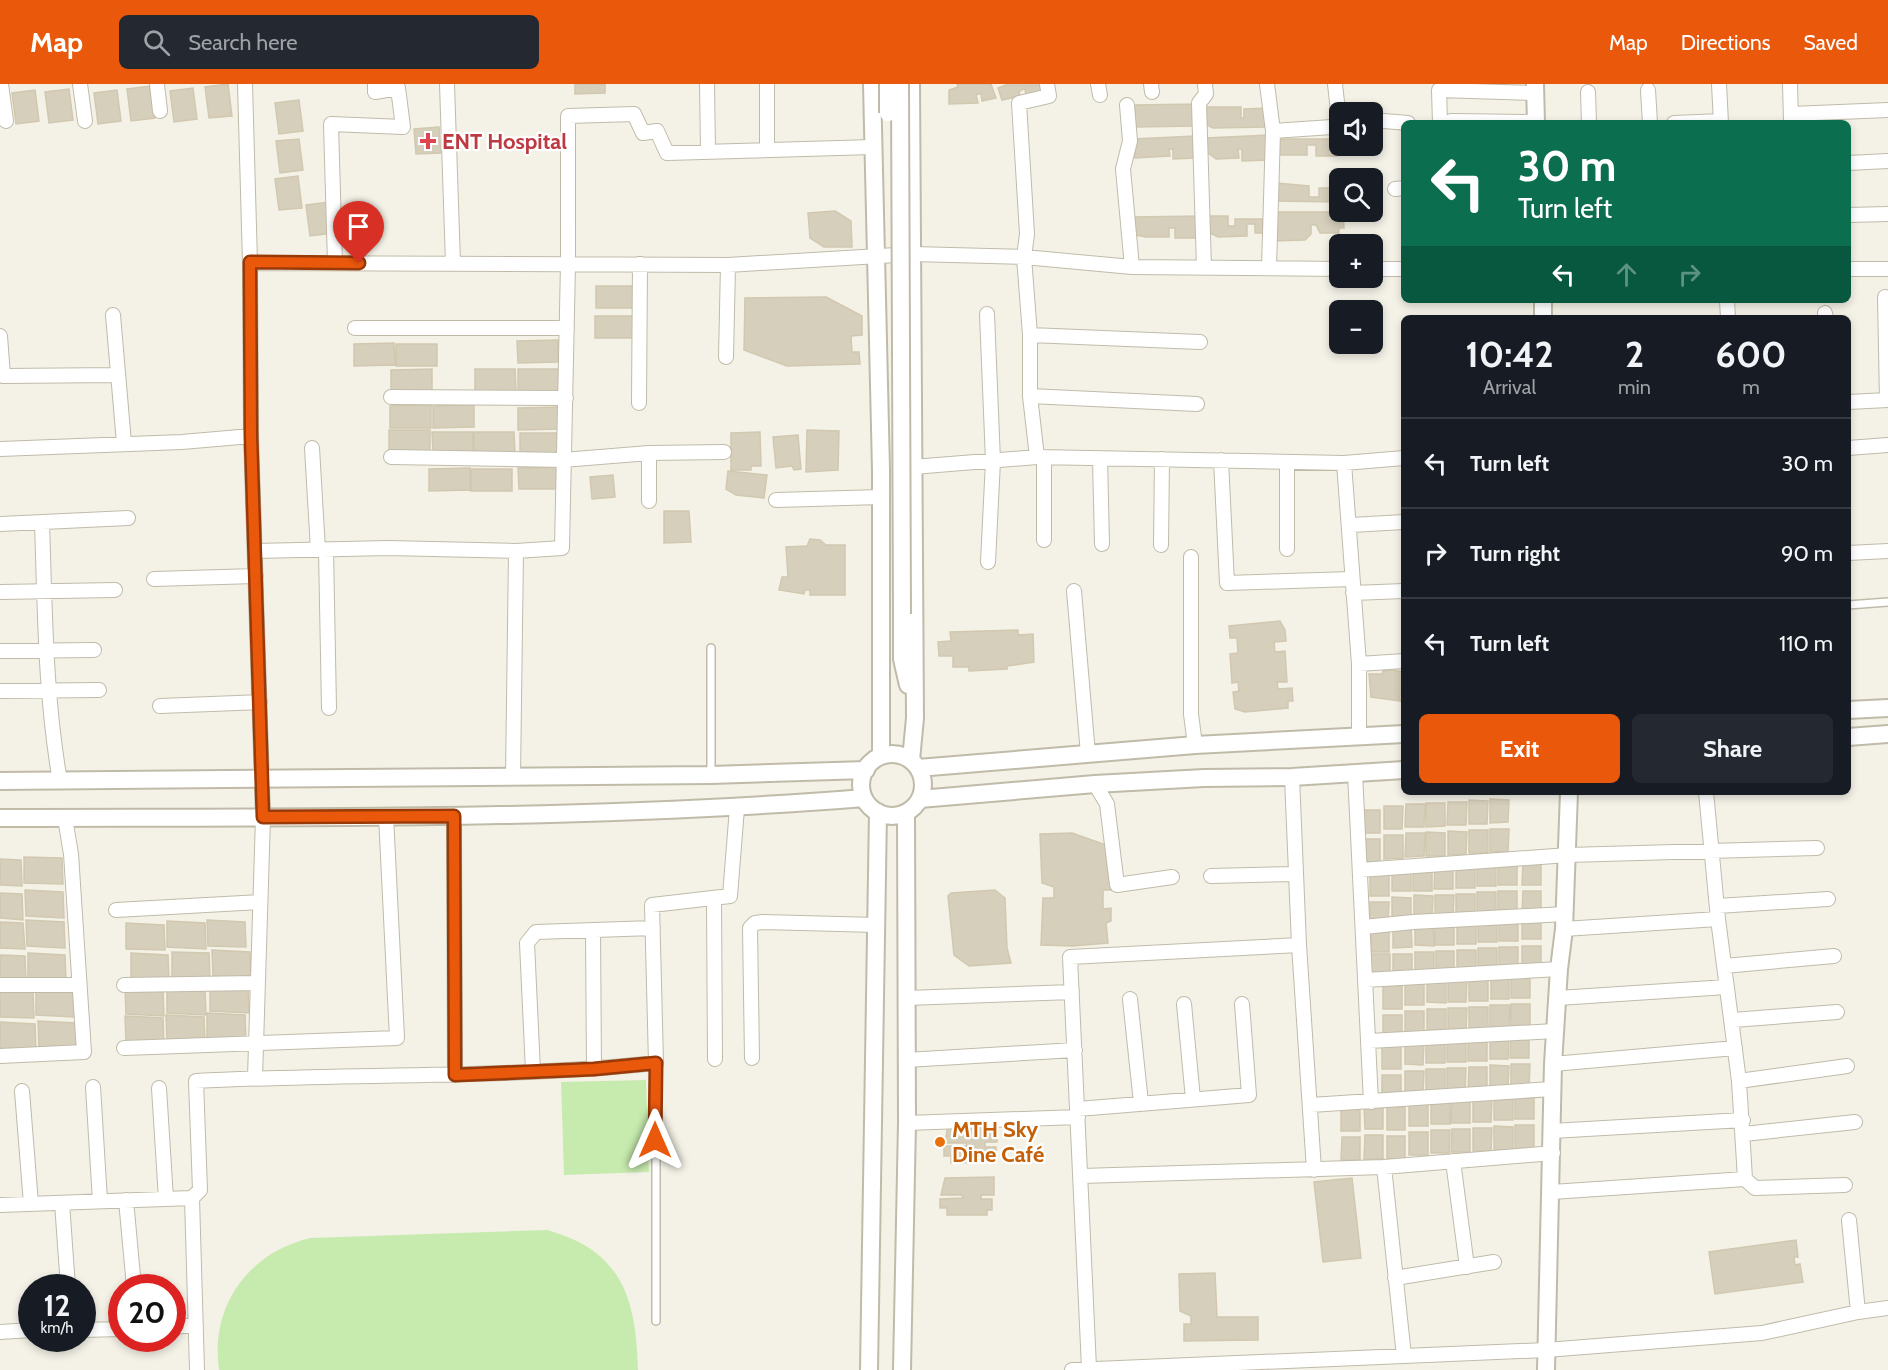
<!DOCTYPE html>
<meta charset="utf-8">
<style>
body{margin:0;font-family:Cabin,sans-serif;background:#242831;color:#f1f3f6;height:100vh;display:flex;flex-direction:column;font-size:22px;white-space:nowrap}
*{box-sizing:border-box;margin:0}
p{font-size:20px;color:#9ea1a6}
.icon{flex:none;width:33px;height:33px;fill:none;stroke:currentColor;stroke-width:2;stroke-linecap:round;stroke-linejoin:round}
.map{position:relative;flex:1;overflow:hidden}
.panel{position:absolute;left:1401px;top:231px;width:450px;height:480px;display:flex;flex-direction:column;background:#171b24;border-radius:9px;box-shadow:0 3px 9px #0003}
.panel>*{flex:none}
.guide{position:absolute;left:1401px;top:36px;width:450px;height:183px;border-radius:9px;box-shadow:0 3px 9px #0003;background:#0b6e4f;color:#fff;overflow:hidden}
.tools{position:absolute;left:1329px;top:18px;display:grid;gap:12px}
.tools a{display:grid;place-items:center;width:54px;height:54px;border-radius:9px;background:#171b24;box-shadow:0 3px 9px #0003;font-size:30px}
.speed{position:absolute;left:18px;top:1190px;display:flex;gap:12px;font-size:30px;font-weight:700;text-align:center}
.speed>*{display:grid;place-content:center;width:78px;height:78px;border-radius:50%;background:#171b24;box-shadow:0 3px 9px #0003;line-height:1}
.speed small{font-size:15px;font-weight:400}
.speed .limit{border:9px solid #d22;background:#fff;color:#111}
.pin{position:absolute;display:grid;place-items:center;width:51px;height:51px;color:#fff;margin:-62px -26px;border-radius:50% 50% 50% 0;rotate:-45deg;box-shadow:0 0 6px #0007}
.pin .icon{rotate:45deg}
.me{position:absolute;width:66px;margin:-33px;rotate:0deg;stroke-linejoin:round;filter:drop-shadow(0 0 4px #0008)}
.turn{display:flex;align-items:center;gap:21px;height:126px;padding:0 18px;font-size:27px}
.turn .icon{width:78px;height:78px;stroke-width:2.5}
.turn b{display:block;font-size:42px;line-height:51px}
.lanes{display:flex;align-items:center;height:57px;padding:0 18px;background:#0003;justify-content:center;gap:30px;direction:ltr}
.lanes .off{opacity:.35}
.eta{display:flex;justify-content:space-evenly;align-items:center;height:102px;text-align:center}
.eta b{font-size:36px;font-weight:700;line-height:42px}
.cta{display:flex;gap:12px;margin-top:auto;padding:12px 18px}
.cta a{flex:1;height:69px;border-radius:9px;background:#ea580c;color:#fff;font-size:24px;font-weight:700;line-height:69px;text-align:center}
.cta a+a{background:#242831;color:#f1f3f6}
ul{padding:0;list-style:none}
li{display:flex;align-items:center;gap:18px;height:90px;padding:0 18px;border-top:2px solid #363941}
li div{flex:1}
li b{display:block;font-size:22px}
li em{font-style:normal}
header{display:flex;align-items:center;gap:36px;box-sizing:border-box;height:84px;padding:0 30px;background:#ea580c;color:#fff}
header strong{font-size:28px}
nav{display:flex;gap:33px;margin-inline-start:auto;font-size:21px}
.search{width:420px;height:54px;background:#242831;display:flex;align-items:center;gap:15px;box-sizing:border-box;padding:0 21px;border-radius:9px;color:#9ea1a6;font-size:22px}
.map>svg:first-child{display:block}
.green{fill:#c7eaae}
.building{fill:#d6cfbc;stroke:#d1c8af;stroke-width:1.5}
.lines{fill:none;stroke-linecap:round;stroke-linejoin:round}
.service-casing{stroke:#c0bba9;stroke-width:10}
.minor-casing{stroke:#c0bba9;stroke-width:16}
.tertiary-casing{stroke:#c0bba9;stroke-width:20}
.service{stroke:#fff;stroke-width:7}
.minor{stroke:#fff;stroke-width:14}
.tertiary{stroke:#fff;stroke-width:16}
.tertiary-bridge-casing{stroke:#c0bba9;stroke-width:20;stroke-linecap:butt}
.tertiary-bridge{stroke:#fff;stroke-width:16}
.route-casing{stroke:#983908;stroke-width:15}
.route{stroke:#ea580c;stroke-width:10}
.health-dot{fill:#e0444e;stroke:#fff;stroke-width:2}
.food-dot{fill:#e8710a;stroke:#fff;stroke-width:2}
.labels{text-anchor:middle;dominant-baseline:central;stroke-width:4.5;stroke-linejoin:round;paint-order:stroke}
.health-label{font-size:22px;font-weight:bold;fill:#be3a42;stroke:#fff;text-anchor:start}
.food-label{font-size:22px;font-weight:bold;fill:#c56008;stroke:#fff;text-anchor:start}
</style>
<header>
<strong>Map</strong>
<div class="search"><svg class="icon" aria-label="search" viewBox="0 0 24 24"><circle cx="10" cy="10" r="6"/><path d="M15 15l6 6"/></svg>Search here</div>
<nav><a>Map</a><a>Directions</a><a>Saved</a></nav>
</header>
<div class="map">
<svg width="1888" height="1286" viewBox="0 0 1888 1286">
<rect width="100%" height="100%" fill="#f4f2e7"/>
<path class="green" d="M646 996 649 1088 564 1091 561 998Z
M547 1146C623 1167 636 1215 638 1286H219C210 1222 248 1169 310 1154Z"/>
<path class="building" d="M228 0 232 32 209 34 205 3Z
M575 0H605V9L575 10Z
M957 0H991L996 14 982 17 981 9 976 11 978 19 949 20V6L958 3Z
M1006 1H1040L1043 9 1026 14 1025 4 1019 8 1020 12 1002 16 998 4Z
M151 2 155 34 131 37 127 5Z
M193 4 197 35 174 38 170 7Z
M69 5 73 36 49 39 45 8Z
M35 6 39 37 16 40 12 9Z
M117 6 121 37 98 40 94 9Z
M299 16 303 47 279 50 275 19Z
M1197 20V42L1134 43 1131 30 1136 21Z
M1206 23H1241V34H1244V25L1268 24V43L1213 44 1207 41Z
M439 43 441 69 416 70 414 45Z
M1269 51V76L1242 77V65H1238L1239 74 1216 75 1207 68 1206 54Z
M1194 52 1195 74 1173 75V65H1169L1170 72 1135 74 1134 55Z
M299 55 303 86 280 89 276 57Z
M1276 55H1340V61L1337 62V72H1316V61H1307V71H1276Z
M298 92 302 124 279 126 275 95Z
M1276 99 1309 102V113H1319V104H1334V117L1337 118 1275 117Z
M329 118 333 149 310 152 306 121Z
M835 127 851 137 852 163H824L810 154 808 129Z
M1272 128H1343L1344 144H1339V149H1320L1316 141H1311V150L1305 156 1273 157Z
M1200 132 1198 154H1175V144H1169V153H1146L1136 151 1132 137 1133 133Z
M1205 132H1228V142H1235V135H1263V149H1255V140H1247V152L1218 153 1210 149Z
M596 202H637V224H596Z
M826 213 862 232V251L851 252 852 268H859L860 280 787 282 744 266 745 214Z
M595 232H636V254H595Z
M558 256V278L518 279 517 257Z
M394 259 395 281 354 282V260Z
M396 260H437V282H396Z
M432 285V307L391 308V286Z
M475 285H515L516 307H475Z
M518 285H559V307H518Z
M431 321V344H390V322Z
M474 321V343L433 344V322Z
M559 323V345L518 346V324Z
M389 346H430V368L389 369Z
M807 346 839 347 838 386 806 388Z
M432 348H473V370H433Z
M474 348H514L515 370H474Z
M760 348 761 382H751V386H731V349Z
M520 349H561V371H520Z
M798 351 801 385 794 386 792 382 776 384 773 353Z
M559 383V405H519L518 384Z
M470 384V406L429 407V385Z
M471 385H512V407H471Z
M728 387 767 391 764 414 736 411 726 405Z
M613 391 615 413 592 415 590 393Z
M664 427H689L691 458 664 459Z
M810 455 820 456 826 461H845V511H810V506H805L804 510 779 506 782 493H788L786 463 807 462Z
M1280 537 1285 546 1286 557 1274 558 1275 568 1285 567 1287 598H1277L1278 605 1292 604 1293 617H1288V624L1245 628 1235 625 1233 608 1239 607 1238 598 1232 599 1230 570 1238 569 1237 554H1230L1229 542Z
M1018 546V551L1033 550 1034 578 1007 582V585L969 587V583H953V572H939L938 558 951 557 950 548Z
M1391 586 1404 588V612H1399L1401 617 1371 613 1369 590H1382L1383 587Z
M1490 715 1509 716 1508 738 1490 739Z
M1469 716 1488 717 1487 740H1469Z
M1448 718H1467L1466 741H1447Z
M1426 719H1445V742L1426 743Z
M1406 720H1425L1424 743H1405Z
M1384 722H1403L1402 745H1384Z
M1361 726H1380V749H1362Z
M1490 745H1509L1508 768H1490Z
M1469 746H1488V769H1469Z
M1448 747 1467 748 1466 770 1448 771Z
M1426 748 1445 749V772H1426Z
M1072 749 1106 761 1111 806H1103V825L1111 824V837L1106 839 1108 859 1073 862 1041 861 1043 814H1054V803L1042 799 1040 750Z
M1406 749H1425L1424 772 1405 773Z
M1384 751H1403V774L1384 775Z
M1362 755H1380V778L1361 779Z
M24 773 62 774 63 800 24 799Z
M0 775 21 776 22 802 0 801Z
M1523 777H1541V801H1522Z
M1498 778H1517V801H1498Z
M1477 779H1496V802H1477Z
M1456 780 1475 781V804H1456Z
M1435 782H1453V805H1434Z
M1392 784H1411V807H1392Z
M1413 784H1432V807H1413Z
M1370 788 1389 789V812H1370Z
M25 806 63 808 64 834 26 832Z
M995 806 1005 814 1007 864 1011 879 969 882 954 871 948 812 951 809Z
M1498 807H1517V830H1498Z
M1523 807H1541V830H1522Z
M1477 808H1496V831L1477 832Z
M0 809 22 810 23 836 0 834Z
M1456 810H1475V833H1456Z
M1414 811 1433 812 1432 835H1414Z
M1435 811H1454L1453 834H1435Z
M1392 813 1411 814V837H1392Z
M1370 818H1389L1388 841H1370Z
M1499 834H1518V857H1499Z
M1522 834H1541V855H1522Z
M1478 835H1497V858H1478Z
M26 836 64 838 65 864 27 862Z
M207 836 245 838 246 863 208 862Z
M1457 836 1476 837V860H1457Z
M167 837 205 839 206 865 167 863Z
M1435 837 1454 838V861H1435Z
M0 838 23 839 25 865 0 864Z
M1415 838H1433L1434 862 1415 861Z
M126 839 164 841 165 866 126 865Z
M1393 841H1411L1412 863 1393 864Z
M1371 844H1389V868H1371Z
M1522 862H1541V885H1522Z
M1499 863H1518V887L1499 886Z
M1478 864H1497V888H1478Z
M212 866 250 868 251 894 213 892Z
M1457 866H1476V889H1457Z
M1436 867H1454V890H1436Z
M172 868 209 869 210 895 172 893Z
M1415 868H1434V891H1415Z
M28 869 65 871 66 897 28 895Z
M131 869 168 871 169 897 131 895Z
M1371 870H1390V893H1371Z
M1393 870H1412V893H1393Z
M0 871 25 872 26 898 0 897Z
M1511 891H1530V914H1511Z
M1491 892H1509V915H1491Z
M1448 894 1467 895 1466 918H1448Z
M1469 894H1488V917H1469Z
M1427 895H1446V919L1427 918Z
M1405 897 1424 898V921H1405Z
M210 901 248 903 249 929 210 927Z
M1383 902H1402V925H1383Z
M167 903 205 905 206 931 167 929Z
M125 904 163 906 164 932 126 930Z
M36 905 74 907 75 933 36 931Z
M0 907 33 908 34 934 0 933Z
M1511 920H1530V944H1511Z
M1490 921H1510L1509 944 1490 945Z
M1469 923H1488V946H1469Z
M1448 924H1467L1466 947H1448Z
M1427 925H1446V948H1427Z
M1405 927H1424V950H1405Z
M207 929 245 931 246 957 207 955Z
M166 931 204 933 205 958 167 957Z
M1383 931H1402V954H1383Z
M125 932 163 934 164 960 126 958Z
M38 937 76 939 77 964 39 963Z
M0 938 35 940 36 966 0 964Z
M1511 951H1529V974H1510Z
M1490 952H1509L1508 975H1490Z
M1468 953 1487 954V977H1468Z
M1426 955H1445V979H1426Z
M1447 955H1466V978H1447Z
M1405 957H1424L1423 981 1405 980Z
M1382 961 1401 962V985H1382Z
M1511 980H1530L1529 1004H1511Z
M1490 981 1509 982 1508 1004 1490 1005Z
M1469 983H1487V1006H1468Z
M1447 984H1466L1465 1007H1447Z
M1426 985H1445V1008H1426Z
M1405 987H1424L1423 1010H1405Z
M1382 991H1401V1014H1382Z
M1515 1012H1534V1035H1515Z
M1494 1013H1513V1036H1494Z
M1473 1015H1492L1491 1038H1473Z
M1431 1016 1450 1017V1040H1431Z
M1452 1016H1470V1039H1451Z
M1409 1019H1428V1042H1409Z
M1364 1022H1383V1045H1365Z
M1341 1023 1360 1024V1047H1341Z
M1387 1023H1405V1046H1387Z
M998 1040 997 1058H985V1063H996V1073H991V1078L951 1079V1072H944V1062H967L966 1059H945L948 1041Z
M1515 1041H1534V1065H1515Z
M1494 1042 1513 1043V1066H1494Z
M1473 1044H1492L1491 1067H1473Z
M1452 1045H1470V1068H1451Z
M1431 1046H1450L1449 1069H1431Z
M1409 1048H1428V1071H1409Z
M1365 1051H1383V1075H1364Z
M1387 1052H1405V1075H1387Z
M1342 1053H1360V1076H1341Z
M994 1093V1111H981V1115H992V1126H987V1131H947V1124H940V1115L963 1114 962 1111H941L945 1094Z
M1352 1094 1361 1174 1323 1178 1314 1098Z
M1796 1156 1798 1173H1794L1795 1181 1800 1180 1803 1198 1715 1210 1709 1168Z
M1215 1189 1217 1233H1258V1256L1184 1257V1240H1191V1232L1180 1227 1179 1190Z"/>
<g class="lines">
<defs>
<path id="service" d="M1848 521 1888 518
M711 564V690
M656 979V1237"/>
<path id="minor" d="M1 0 6 37
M80 0 85 37
M157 0 160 27
M245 0 250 179
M447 0 453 179
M707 0 708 67
M1098 0 1100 11
M1151 0 1152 8
M1267 0 1273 47 1269 184
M1335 0 1339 36
M1719 0 1721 39
M1790 0 1791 37
M1648 6 1650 39
M1588 8 1589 39
M1127 21 1130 57 1123 85 1132 183
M1791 30 1888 26
M1372 36 1408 39
M1451 37 1536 38
M1440 39 1439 6 1535 9
M1674 39 1721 37
M1273 47 1332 43 1340 36
M767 65V0
M1848 79 1888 77
M1395 105 1404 104
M1848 131 1888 130
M335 179 331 40 403 43 398 4 375 8V0
M1204 184 1199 19 1206 10 1205 0
M1372 185H1404
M1848 185H1888
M1885 213 1887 316
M1727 216 1728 234
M1825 229 1826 234
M987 230 993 377 988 478
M113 231 124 359
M355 244H567
M1030 251 1200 258
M0 252 3 292 118 291
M726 273 728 181
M1030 312 1197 320
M391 313 566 314
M1848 318 1888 316
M639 319 640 180
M312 364 318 466
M1848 364 1888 361
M0 365 182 358 251 352
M391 373 563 376 649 369 724 368
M1037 373 1030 312V251L1024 173 1027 150 1019 19 1049 12 1047 0
M1100 374 1102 460
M1221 376 1227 499 1352 495
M1287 378V465
M1344 379 1359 580V652
M913 383 1037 373 1344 379 1404 374
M776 416 881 413
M649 417V369
M42 439C45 525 45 612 60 697
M0 440 128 434
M1351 441 1404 438
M1044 456V373
M1161 461 1162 375
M326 466 329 624
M255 467 388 464 516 467 562 464 568 180V32L634 30 643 49 657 47 667 69 873 63
M1848 469 1888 467
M1191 473V630L1195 661
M154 495 256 492
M1074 507 1088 670
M0 508 115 506
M1353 509 1404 507
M0 567 94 566
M1359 580 1404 577
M0 607 99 606
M160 622 260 618
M1355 689 1371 1018
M513 693 516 467
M1292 693 1299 861 1314 1086
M1095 700 1107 720 1117 801 1172 793
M1706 708 1718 835 1739 997 1745 1095 1755 1104 1845 1101
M454 732 455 991
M1360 786 1568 771 1817 764
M1211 792 1296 790
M714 814 715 975
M1717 822 1828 815
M116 826 260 818
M1364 843 1413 838 1565 830
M1564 845 1718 835
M593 846 594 985
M1724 882 1834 872
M1365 896 1559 885
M0 901H78
M124 901 257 899
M907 914 1072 908
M1558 914 1727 903
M1130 915 1141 1019
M1184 920 1193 1015
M1733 936 1837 928
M1369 957 1555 947
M124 964 397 954 386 732
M0 972 84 968 71 770 65 734
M752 974 750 844 755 839 763 838 876 841
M906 976 1075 966
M1553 980 1735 964
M533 987 527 859 536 848 653 844
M255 994 263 733 251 352 250 179 728 181 913 170 1024 173 1132 183 1340 185
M1739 997 1847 982
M93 1003 100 1117
M159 1004 166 1115
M22 1007 31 1120
M1311 1021 1552 1005
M1078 1025 1249 1011 1242 920
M907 1039 1078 1033
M1552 1047 1743 1036
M1744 1050 1855 1038
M1453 1077 1467 1183
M1384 1083 1404 1272
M1081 1092 1384 1083 1553 1069
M1552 1108 1745 1095
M192 1114 200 1106 196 997C349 989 503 995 656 979L652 821 730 812 737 724
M126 1116 134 1203
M62 1119 68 1203
M0 1121 192 1114 197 1286
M1849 1136 1858 1228
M1395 1194 1494 1178
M172 1243 196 1241
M82 1246 122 1245
M0 1248 32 1246
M1089 1284 1070 873 1299 861
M1072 1286 1546 1266 1762 1249 1858 1228 1888 1224"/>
<path id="tertiary" d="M872 0 881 386V672
M1535 0 1536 39
M1543 216V234
M902 530V575L908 601
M1848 626 1888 624
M1848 653 1888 650
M861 701a31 31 0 1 1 62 0a31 31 0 1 1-62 0Z
M911 676 915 634 911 0
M918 684 1195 661 1404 650
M0 697 711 691 866 686
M920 715 1095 700 1204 694 1292 693 1404 686
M0 734C288 733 577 737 864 714
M869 1286 878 728
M902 1286 907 1039 906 729
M1546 1286 1553 980 1559 885 1564 845 1569 708"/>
</defs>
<use href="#service" class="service-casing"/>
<use href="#minor" class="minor-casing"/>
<use href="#tertiary" class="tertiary-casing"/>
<use href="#service" class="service"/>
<use href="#minor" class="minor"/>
<use href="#tertiary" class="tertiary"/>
<defs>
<path id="tertiary-bridge" d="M888 0V29
M900 0 902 530"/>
</defs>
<use href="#tertiary-bridge" class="tertiary-bridge-casing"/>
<use href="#tertiary-bridge" class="tertiary-bridge"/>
</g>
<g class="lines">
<defs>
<path id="route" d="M359 179 250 178 251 352 263 733 454 732 455 991 594 985 656 979 655 1056"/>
</defs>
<use href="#route" class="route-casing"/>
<use href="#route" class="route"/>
</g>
<path class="health-dot" d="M425 48h6v6h6v6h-6v6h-6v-6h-6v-6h6z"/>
<circle class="food-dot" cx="940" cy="1058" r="6"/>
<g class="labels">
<g class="health-label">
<text x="442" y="57">ENT Hospital</text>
</g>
<g class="food-label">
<text x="952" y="1045">MTH Sky<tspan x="952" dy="25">Dine Café</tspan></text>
</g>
</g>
</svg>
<div class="tools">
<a><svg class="icon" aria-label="sound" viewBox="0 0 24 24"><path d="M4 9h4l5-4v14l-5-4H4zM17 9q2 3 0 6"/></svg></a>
<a><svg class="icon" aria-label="search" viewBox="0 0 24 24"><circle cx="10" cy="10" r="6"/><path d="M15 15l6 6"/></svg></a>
<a>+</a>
<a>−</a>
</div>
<div class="speed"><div>12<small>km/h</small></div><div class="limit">20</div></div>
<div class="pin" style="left:359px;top:179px;background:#d93025"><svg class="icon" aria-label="arrive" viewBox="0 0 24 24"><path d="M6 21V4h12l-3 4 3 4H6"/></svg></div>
<svg class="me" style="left:655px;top:1056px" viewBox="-20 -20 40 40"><path d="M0-17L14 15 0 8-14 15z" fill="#ea580c" stroke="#fff" stroke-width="4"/></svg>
<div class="guide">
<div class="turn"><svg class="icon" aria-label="left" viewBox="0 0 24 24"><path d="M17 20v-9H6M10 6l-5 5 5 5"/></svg><div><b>30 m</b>Turn left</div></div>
<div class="lanes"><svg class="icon" aria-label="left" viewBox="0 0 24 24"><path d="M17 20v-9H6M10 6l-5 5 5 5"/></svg><svg class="icon off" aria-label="ahead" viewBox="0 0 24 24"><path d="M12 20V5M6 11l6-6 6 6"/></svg><svg class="icon off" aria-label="right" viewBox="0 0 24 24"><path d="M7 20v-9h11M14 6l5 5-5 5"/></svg></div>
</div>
<section class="panel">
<div class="eta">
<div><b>10:42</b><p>Arrival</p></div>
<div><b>2</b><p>min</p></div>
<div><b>600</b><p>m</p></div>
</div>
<ul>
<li><svg class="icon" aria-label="left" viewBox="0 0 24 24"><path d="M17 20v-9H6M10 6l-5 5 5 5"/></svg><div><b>Turn left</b></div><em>30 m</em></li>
<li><svg class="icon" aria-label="right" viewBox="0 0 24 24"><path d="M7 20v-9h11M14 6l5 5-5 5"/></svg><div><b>Turn right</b></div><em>90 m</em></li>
<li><svg class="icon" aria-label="left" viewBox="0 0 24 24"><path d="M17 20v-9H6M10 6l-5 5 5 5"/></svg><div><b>Turn left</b></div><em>110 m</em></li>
</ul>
<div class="cta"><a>Exit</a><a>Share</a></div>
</section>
</div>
